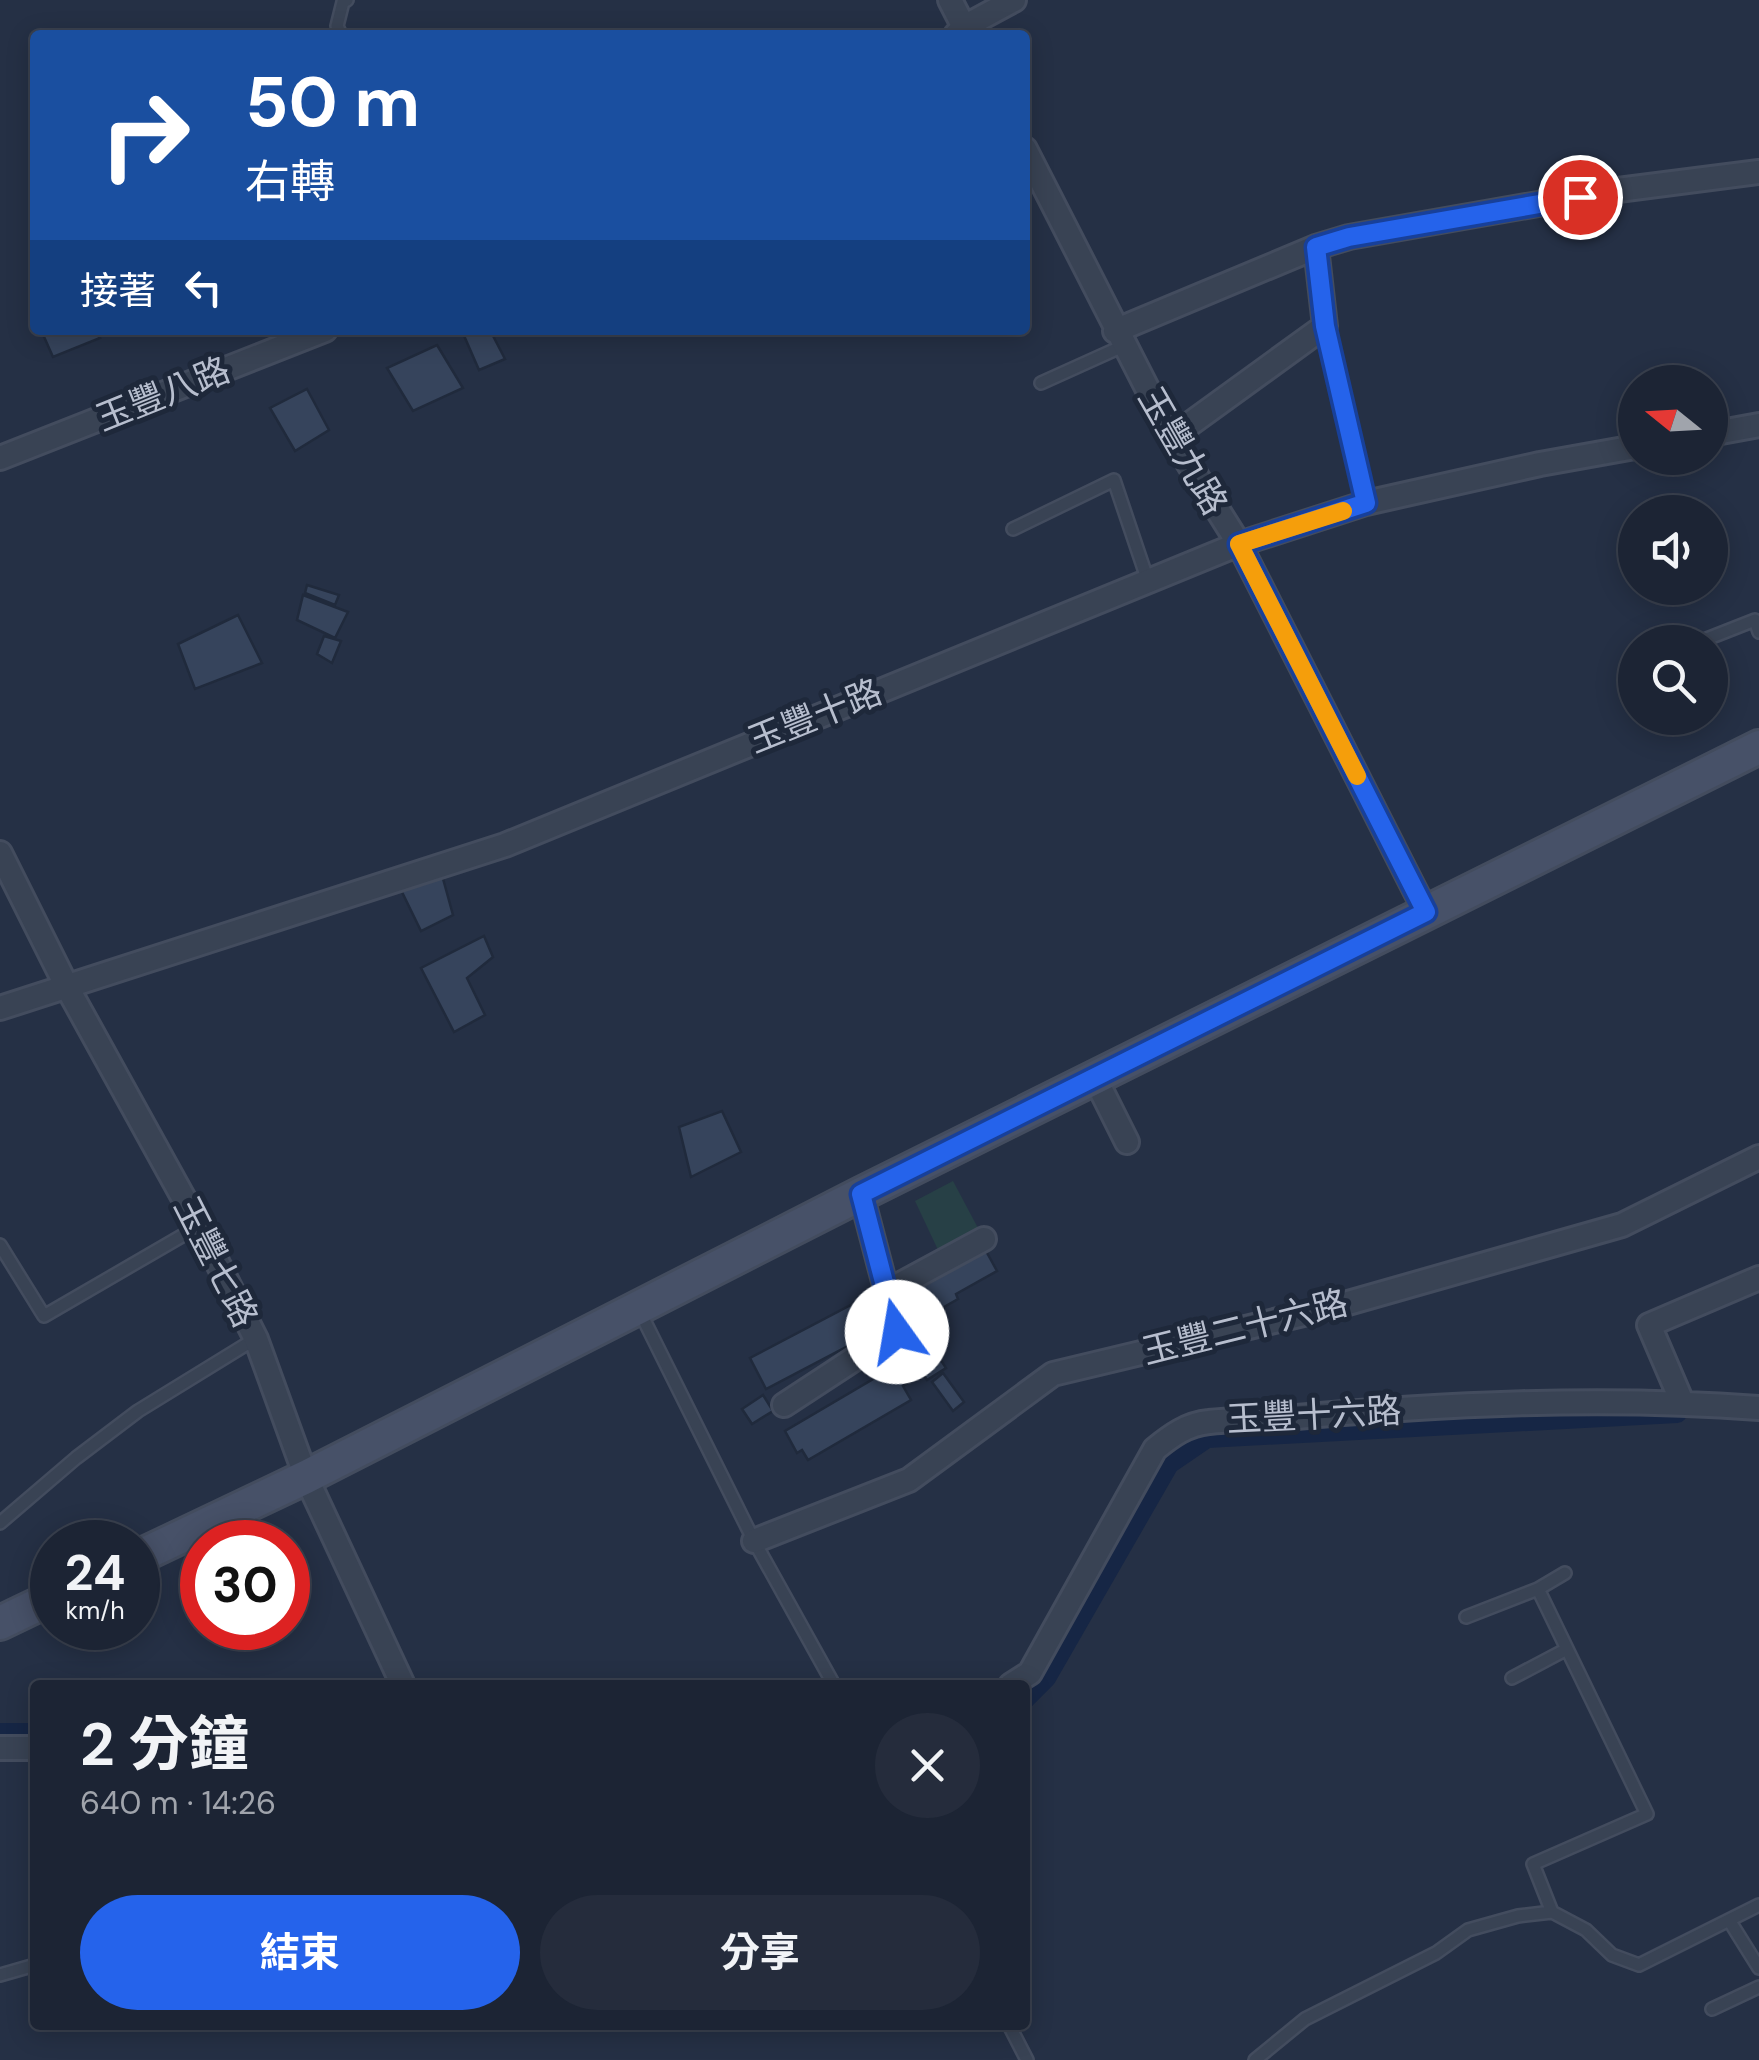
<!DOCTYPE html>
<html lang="zh-TW">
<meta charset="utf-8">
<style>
body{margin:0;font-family:"DM Sans","Noto Sans TC",sans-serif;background:#252c3c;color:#f1f3f6;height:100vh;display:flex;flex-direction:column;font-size:38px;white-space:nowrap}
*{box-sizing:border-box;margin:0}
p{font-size:32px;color:#a0a4ac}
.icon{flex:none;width:55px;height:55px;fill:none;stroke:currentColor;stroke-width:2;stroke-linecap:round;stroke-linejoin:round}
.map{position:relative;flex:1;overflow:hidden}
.details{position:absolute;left:30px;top:1680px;width:1000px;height:350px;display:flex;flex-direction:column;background:#1c2434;border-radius:10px;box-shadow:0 5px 25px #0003,0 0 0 2px #3a414f}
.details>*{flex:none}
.guide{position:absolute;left:30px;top:30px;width:1000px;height:305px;border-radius:10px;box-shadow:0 5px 25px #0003,0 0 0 2px #3a414f;background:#1a4fa0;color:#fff;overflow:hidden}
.needle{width:65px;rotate:288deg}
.controls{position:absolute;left:1618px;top:365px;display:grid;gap:20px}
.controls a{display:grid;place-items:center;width:110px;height:110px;border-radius:50%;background:#1c2434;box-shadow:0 5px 25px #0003,0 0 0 2px #3a414f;font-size:50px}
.speed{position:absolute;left:30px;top:1520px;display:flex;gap:20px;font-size:50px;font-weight:700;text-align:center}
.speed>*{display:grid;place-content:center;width:130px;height:130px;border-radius:50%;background:#1c2434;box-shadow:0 5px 25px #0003,0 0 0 2px #3a414f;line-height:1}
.speed small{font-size:25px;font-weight:400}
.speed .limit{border:15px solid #d22;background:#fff;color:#111}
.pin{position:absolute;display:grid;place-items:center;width:85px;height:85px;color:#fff;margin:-42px;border:5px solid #fff;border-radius:50%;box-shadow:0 2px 10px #0007}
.me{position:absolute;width:110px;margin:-55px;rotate:347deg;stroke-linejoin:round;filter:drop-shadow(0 0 8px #0008)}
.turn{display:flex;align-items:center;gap:35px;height:210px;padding:0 50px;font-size:45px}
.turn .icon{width:130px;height:130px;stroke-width:2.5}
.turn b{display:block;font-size:70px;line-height:85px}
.then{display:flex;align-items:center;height:95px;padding:0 50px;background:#0003;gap:20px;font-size:38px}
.round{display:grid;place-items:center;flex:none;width:105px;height:105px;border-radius:52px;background:#252c3c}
.headline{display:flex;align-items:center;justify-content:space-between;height:170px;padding:0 50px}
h1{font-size:60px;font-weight:700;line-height:75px}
.button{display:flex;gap:20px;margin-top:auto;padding:20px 50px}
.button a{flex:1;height:115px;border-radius:60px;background:#2563eb;color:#fff;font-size:40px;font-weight:700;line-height:115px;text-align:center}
.button a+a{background:#252c3c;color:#f1f3f6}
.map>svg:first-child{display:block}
.green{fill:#274046}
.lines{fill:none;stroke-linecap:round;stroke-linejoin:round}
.canal{stroke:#162645;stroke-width:20}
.building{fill:#36445c;stroke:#202a3c;stroke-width:2.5}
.lane-casing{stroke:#434c5e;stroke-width:16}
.street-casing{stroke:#434c5e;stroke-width:28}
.secondary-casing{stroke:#434c5e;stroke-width:38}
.lane{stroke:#394354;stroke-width:11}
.street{stroke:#394354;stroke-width:22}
.secondary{stroke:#475168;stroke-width:32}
.route-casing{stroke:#184099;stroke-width:25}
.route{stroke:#2563eb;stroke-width:18}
.slow{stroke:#f59e0b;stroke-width:18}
.labels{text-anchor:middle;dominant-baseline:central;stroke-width:10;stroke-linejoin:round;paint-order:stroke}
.street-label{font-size:35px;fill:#b7bece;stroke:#1e283a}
</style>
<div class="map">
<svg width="1759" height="2060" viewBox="0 0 1759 2060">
<rect width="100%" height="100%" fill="#253045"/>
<path class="green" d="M953 1181 979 1230 939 1252 915 1201Z"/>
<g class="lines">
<path class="canal" d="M1025 1699 1046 1678 1169 1464 1207 1438 1677 1413
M0 1733H35"/>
</g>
<path class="building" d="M41 330H94L100 338 53 357Z
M490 330 505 359 479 370 462 331Z
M437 345 463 388 413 411 387 368Z
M307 389 329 430 295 451 270 408Z
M307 585 339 595 335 605 305 593Z
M303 595 348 612 335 638 297 620Z
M238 615 262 663 195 689 178 644Z
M324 636 341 641 332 663 317 654Z
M442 875 453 915 421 931 401 890Z
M484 936 493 957 467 978 485 1015 454 1032 421 968Z
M722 1111 741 1152 691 1177 679 1127Z
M986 1251 997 1271 956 1294 958 1299 914 1324 900 1299Z
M868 1296 884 1327 766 1389 750 1358Z
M918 1336 925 1349 910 1357 903 1345Z
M935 1351 946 1368 927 1380 916 1363Z
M909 1358 920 1376 903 1386 911 1400 808 1460 802 1450 797 1453 785 1431Z
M943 1373 964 1402 953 1411 932 1382Z
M763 1395 773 1411 752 1424 742 1409Z"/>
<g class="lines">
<defs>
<path id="lane" d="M341 35 337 26 343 2 347 0
M1325 327 1366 503
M1041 383 1123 346
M1013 529 1114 480 1148 581
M1699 642 1755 620 1759 632
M1626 672 1635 668
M0 1245 44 1316 199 1226
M640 1312 754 1541 834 1685
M0 1523 76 1458 138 1411 255 1339
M1466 1617 1538 1589
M1512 1678 1567 1649
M1552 1912 1533 1864 1647 1814 1538 1589 1565 1573
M1729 1920 1759 1968
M0 1975 35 1965
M1712 2009 1759 1987
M1009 2025 1027 2060
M1255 2060 1305 2019 1436 1953 1468 1930 1518 1916 1552 1912 1586 1930 1612 1955 1639 1965 1759 1905"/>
<path id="street" d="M950 0 968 35
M956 35 964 27 1014 0
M1025 149 1172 437 1239 544 1426 912
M1115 331 1316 247 1349 237 1618 190 1759 172
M1710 434 1759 425
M1172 437 1325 326 1316 247
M0 458 325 330
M0 853 67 987 199 1226 256 1339 306 1477 403 1685
M0 1008 505 845 1239 544 1366 503 1540 464 1635 447
M1095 1078 1127 1142
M888 1291 984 1239
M1682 1402 1649 1325 1759 1278
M784 1405 897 1331 861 1194
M754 1541 909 1480 1053 1374 1341 1305 1622 1225 1759 1157
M1011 1685 1030 1673 1155 1449C1171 1436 1187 1424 1209 1422 1233 1419 1260 1421 1285 1418 1441 1404 1602 1396 1759 1408
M0 1748H35"/>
<path id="secondary" d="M138 1557 306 1477 861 1194 1759 747
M0 1623 52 1598"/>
</defs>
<use href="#lane" class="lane-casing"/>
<use href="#street" class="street-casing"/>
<use href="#secondary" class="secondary-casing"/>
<use href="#lane" class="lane"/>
<use href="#street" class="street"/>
<use href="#secondary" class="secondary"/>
</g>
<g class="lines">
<defs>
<path id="route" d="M897 1332 861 1194 1426 912 1239 544 1366 503 1325 326 1316 247 1349 237 1580 197"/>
</defs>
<use href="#route" class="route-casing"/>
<use href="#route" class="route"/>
<path class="slow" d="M1343 511 1239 544 1357 776"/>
</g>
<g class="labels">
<g class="street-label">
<text transform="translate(163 394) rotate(-22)">玉豐八路</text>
<text transform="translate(1183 451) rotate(60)">玉豐九路</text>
<text transform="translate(815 716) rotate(-22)">玉豐十路</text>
<text transform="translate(216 1262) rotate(63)">玉豐七路</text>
<text transform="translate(1245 1327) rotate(-14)">玉豐二十六路</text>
<text transform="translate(1314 1415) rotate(-3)">玉豐十六路</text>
</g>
</g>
</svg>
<div class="controls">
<a><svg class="needle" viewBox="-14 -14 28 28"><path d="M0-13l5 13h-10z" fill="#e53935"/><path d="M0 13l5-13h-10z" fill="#a0a4ac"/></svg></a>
<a><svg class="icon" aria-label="sound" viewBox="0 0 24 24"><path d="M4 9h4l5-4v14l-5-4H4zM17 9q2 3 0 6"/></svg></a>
<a><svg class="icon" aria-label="search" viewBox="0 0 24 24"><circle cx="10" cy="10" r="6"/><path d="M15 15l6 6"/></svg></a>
</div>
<div class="speed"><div>24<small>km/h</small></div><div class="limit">30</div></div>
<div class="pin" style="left:1580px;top:197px;background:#d93025"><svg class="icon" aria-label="arrive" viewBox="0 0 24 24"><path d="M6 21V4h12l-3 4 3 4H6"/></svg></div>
<svg class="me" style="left:897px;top:1332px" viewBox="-20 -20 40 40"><circle r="19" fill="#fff"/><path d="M0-13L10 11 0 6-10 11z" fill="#2563eb"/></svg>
<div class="guide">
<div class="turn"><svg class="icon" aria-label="right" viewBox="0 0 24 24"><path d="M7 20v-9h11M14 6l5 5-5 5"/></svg><div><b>50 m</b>右轉</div></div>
<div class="then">接著<svg class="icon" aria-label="left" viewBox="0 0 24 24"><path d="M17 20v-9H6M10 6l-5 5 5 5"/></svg></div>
</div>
<section class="details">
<div class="headline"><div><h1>2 分鐘</h1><p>640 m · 14:26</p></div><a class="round"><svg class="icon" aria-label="close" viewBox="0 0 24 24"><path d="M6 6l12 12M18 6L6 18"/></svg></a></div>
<div class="button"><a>結束</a><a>分享</a></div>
</section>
</div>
